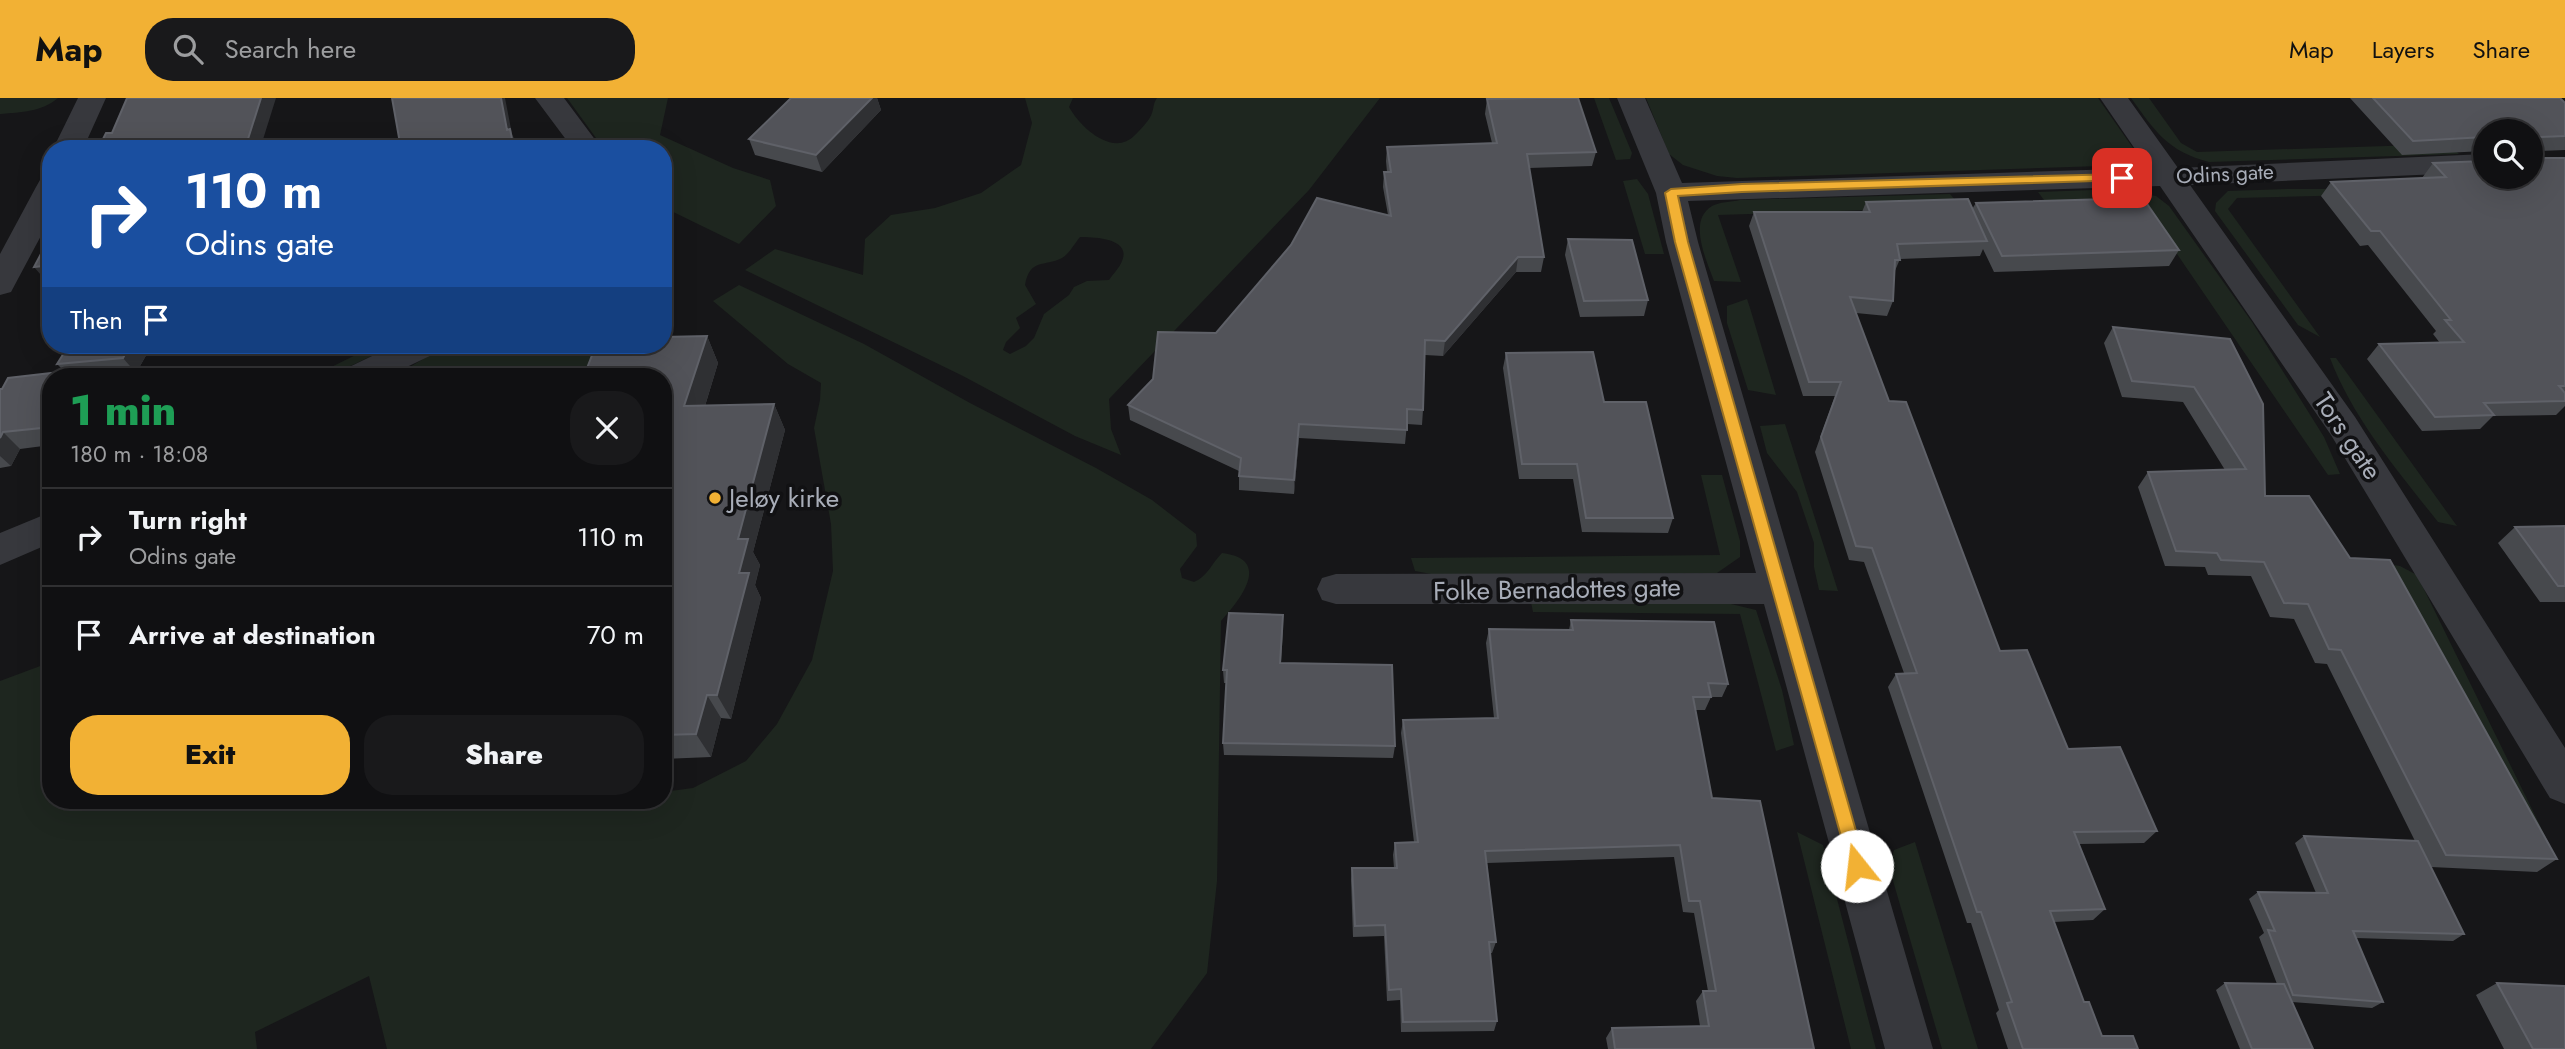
<!DOCTYPE html>
<meta charset="utf-8">
<style>
body{margin:0;font-family:Jost,sans-serif;background:#19191b;color:#f1f3f6;height:100vh;display:flex;flex-direction:column;font-size:26px;white-space:nowrap}
*{box-sizing:border-box;margin:0}
p{font-size:23px;color:#9c9d9f}
.icon{flex:none;width:38px;height:38px;fill:none;stroke:currentColor;stroke-width:2;stroke-linecap:round;stroke-linejoin:round}
.map{position:relative;flex:1;overflow:hidden}
.sheet{position:absolute;left:42px;top:270px;width:630px;height:441px;display:flex;flex-direction:column;background:#101012;border-radius:28px;box-shadow:0 7px 28px #0002,0 0 0 2px #303032}
.sheet>*{flex:none}
.top-card{position:absolute;left:42px;top:42px;width:630px;height:214px;border-radius:28px;box-shadow:0 7px 28px #0002,0 0 0 2px #303032;background:#1a4fa0;color:#fff;overflow:hidden}
.tools{position:absolute;left:2473px;top:21px;display:grid;gap:14px}
.tools a{display:grid;place-items:center;width:70px;height:70px;border-radius:50%;background:#101012;box-shadow:0 7px 28px #0002,0 0 0 2px #303032;font-size:35px}
.pin{position:absolute;display:grid;place-items:center;width:60px;height:60px;color:#fff;margin:-30px;border-radius:14px;box-shadow:0 4px 10px #0006}
.me{position:absolute;width:77px;margin:-38px;rotate:344deg;stroke-linejoin:round;filter:drop-shadow(0 0 5px #0008)}
.turn{display:flex;align-items:center;gap:24px;height:147px;padding:0 28px;font-size:32px}
.turn .icon{width:91px;height:91px;stroke-width:2.5}
.turn b{display:block;font-size:49px;line-height:60px}
.then{display:flex;align-items:center;height:66px;padding:0 28px;background:#0003;gap:14px;font-size:26px}
.round{display:grid;place-items:center;flex:none;width:74px;height:74px;border-radius:28px;background:#19191b}
.overview{display:flex;align-items:center;justify-content:space-between;height:119px;padding:0 28px}
h1{font-size:42px;font-weight:800;line-height:52px;color:#1e9e55}
.cta{display:flex;gap:14px;margin-top:auto;padding:14px 28px}
.cta a{flex:1;height:80px;border-radius:28px;background:#f2b134;color:#111;font-size:28px;font-weight:800;line-height:80px;text-align:center}
.cta a+a{background:#19191b;color:#f1f3f6}
ul{padding:0;list-style:none}
li{display:flex;align-items:center;gap:21px;height:98px;padding:0 28px;border-top:2px solid #303032}
li div{flex:1}
li b{display:block;font-size:26px}
li em{font-style:normal}
header{display:flex;align-items:center;gap:42px;box-sizing:border-box;height:98px;padding:0 35px;background:#f2b134;color:#111}
header strong{font-size:33px}
nav{display:flex;gap:38px;margin-inline-start:auto;font-size:24px}
.search{width:490px;height:63px;background:#19191b;display:flex;align-items:center;gap:18px;box-sizing:border-box;padding:0 24px;border-radius:28px;color:#9c9d9f;font-size:26px}
.map>svg:first-child{display:block}
.green{fill:#1e261f;fill-rule:evenodd}
.lines{fill:none;stroke-linecap:round;stroke-linejoin:round}
.minor{fill:#37383d;fill-rule:evenodd}
.wall{fill:#47494d}
.shaded-wall{fill:#2f3033}
.building{fill:#525359;stroke:#5f6168;stroke-width:2}
.route{fill:#f2b134;stroke:#9d7322;stroke-width:2}
.poi-dot{fill:#f2b134;stroke:#111113;stroke-width:2.5}
.labels{text-anchor:middle;dominant-baseline:central;stroke-width:7;stroke-linejoin:round;paint-order:stroke}
.far-street-label{font-size:21px;fill:#a8adb8;stroke:#111113}
.street-label{font-size:26px;fill:#a8adb8;stroke:#111113}
.poi-label{font-size:26px;fill:#a8adb8;stroke:#111113;text-anchor:start}
</style>
<header>
<strong>Map</strong>
<div class="search"><svg class="icon" aria-label="search" viewBox="0 0 24 24"><circle cx="10" cy="10" r="6"/><path d="M15 15l6 6"/></svg>Search here</div>
<nav><a>Map</a><a>Layers</a><a>Share</a></nav>
</header>
<div class="map">
<svg width="2565" height="951" viewBox="0 0 2565 951">
<rect width="100%" height="100%" fill="#161618"/>
<path class="green" d="M0 0H58C41 14 22 14 0 16Z
M567 0H668L660 37 733 70 770 82 776 108 739 146 663 109V51H604Z
M1025 0H1073L1069 9C1080 29 1113 60 1135 37 1140 32 1150 22 1152 15 1154 9 1153 6 1157 0H1380L1309 92 1109 301 1111 331 1121 357 1075 338 963 278 745 172 775 151 863 177 865 141 891 117 935 110 981 95 1021 67 1032 25ZM1080 139C1093 139 1132 140 1122 163 1120 169 1113 176 1109 182L1087 183 1074 189 1069 197 1044 216 1034 240 1026 248 1010 256 1003 252 1006 244 1020 230 1016 220 1036 206 1025 187C1030 160 1044 169 1062 160 1069 156 1075 145 1080 139Z
M1594 0H1609L1632 55 1630 61 1616 62Z
M1646 0H2098L2142 63 2131 67 1737 80 1717 78 1683 67 1669 56Z
M2131 0H2149L2181 45 2197 54 2449 46 2459 56 2209 64C2167 53 2155 33 2131 0Z
M1637 81 1648 96 1664 156H1645L1623 83Z
M2118 91 2156 98 2169 108 2252 224 2324 339 2340 376 2328 377 2149 115 2047 106 2038 94Z
M2287 91H2348L2355 97 2237 100 2228 111 2320 239 2298 227 2215 113 2216 105 2228 93Z
M1950 96 1961 109 1718 117 1741 184 1714 183C1707 163 1687 123 1712 108 1719 104 1731 104 1740 102Z
M739 187 864 246 970 305 1096 370 1152 402 1196 436 1197 448 1180 471 1182 480 1194 484C1207 479 1212 465 1222 455 1273 461 1240 502 1221 523L1217 783 1207 875 1151 951H387L369 878 255 934 257 951H0V583L51 564V702H663V694L693 690 746 663 777 626 812 562 833 473 831 426 814 330 820 302 821 285 788 266 713 203Z
M1747 201 1750 210 1776 297 1748 292 1727 225V208Z
M663 239 672 240 664 258 596 278H395L446 247H663Z
M376 247H395L329 278H313Z
M2330 260H2336L2457 428 2438 424C2398 373 2353 321 2330 260Z
M1785 326 1838 493 1819 492 1814 469V445L1797 394 1767 355 1760 328Z
M1701 377H1722L1740 443V459L1717 475 1442 478 1415 473 1411 460 1720 457Z
M2380 465 2400 468 2417 477 2555 758Z
M1531 504 1731 506 1756 512 1782 592 1794 647 1776 653 1740 516 1533 514Z
M1797 734 1823 747 1876 951H1851Z
M1915 744 1978 951H1942L1889 769 1894 752Z"/>
<g class="lines">
<path class="minor" d="M78 0H106L83 51H53Z
M535 0H564L602 51H573Z
M1617 0H1645L1682 85 2148 70 2100 0H2128L2178 70 2485 56V74L2190 87 2355 319 2565 650V706L2550 700 2331 337 2160 88 1688 103 1698 144 1933 951H1885L1764 506H1336L1322 502 1317 491 1322 480 1336 476 1756 475 1666 144 1656 95Z
M51 80V119L11 194 0 197V156L36 89 40 82Z
M395 247H441L436 255 388 278H342L347 270Z
M51 414V445L0 467V435Z"/>
</g>
<path class="wall" d="M791 0H877L881 12 822 74 755 57 749 41Z
M2350 0H2560L2565 5V52L2540 53V60H2565V308L2556 317 2493 318 2480 331 2422 333 2367 261 2379 246 2440 245 2433 236 2436 233 2368 147 2360 148 2321 98 2331 84 2422 80 2433 65 2485 79 2530 33H2485V53L2402 57Z
M1487 1 1596 54 1592 68 1529 70 1544 159 1541 174H1516L1443 258 1425 257 1423 312 1422 327 1407 326 1405 346 1299 340 1294 396 1239 392V373L1130 322 1128 307 1216 235 1388 117 1383 89 1384 74H1387L1386 63 1387 49 1492 45 1485 16Z
M1866 104 1972 111 1976 105 2179 152 2169 168 1994 174 1983 151 1980 158 1900 161 1894 175 1893 203 1887 218 1856 215 1889 303 2000 553 2068 651 2157 733 2144 745 2079 746 2105 811 2093 822 2054 824 2084 904 2102 938 2138 951H2008L1996 915 1999 912 1971 825H1967L1888 589 1896 576 1904 575 1864 464 1849 462 1815 354 1835 298H1803L1749 128 1754 114H1862Z
M1568 141 1648 202 1644 218 1580 219 1565 157Z
M2113 229 2230 241 2265 398 2350 460 2557 761 2537 774 2431 769 2464 836 2453 843 2356 840 2383 904 2372 910 2292 904 2313 951H2240L2216 892 2225 885 2277 886 2259 839 2264 835 2249 801 2258 794 2316 795 2295 745 2304 738 2415 743 2327 566 2315 565 2294 521 2270 519 2251 478 2208 477 2205 469 2165 468 2138 389 2148 374 2225 372 2183 304 2122 299 2104 245Z
M707 238 718 265 705 308 774 306 785 332 753 454 760 467 755 487 761 500 731 621 721 620 711 659 663 661V278Z
M69 247H152L136 275 104 278H51V347L20 351 11 368 0 370V291L65 274 57 266Z
M1506 255 1604 304 1673 420 1668 435 1582 434 1573 381H1519L1503 270Z
M2565 428V504H2540L2498 445 2515 429Z
M1571 522 1728 586 1722 599H1711L1705 612H1695L1712 700 1814 951H1608L1606 940 1612 930 1700 928 1696 903 1703 893H1708L1694 815 1683 814 1674 759 1487 765 1496 844 1492 855H1490L1497 923 1494 933 1401 934 1400 902 1387 903 1384 838 1353 839 1351 782 1352 770H1394L1393 757 1395 745 1414 744 1401 635 1403 622 1494 620 1486 545 1489 531 1569 532Z
M1283 531 1281 565 1395 648 1393 660 1224 657 1223 645 1226 585H1224L1223 572Z
M2497 885 2565 951H2504L2476 897Z"/>
<path class="shaded-wall" d="M261 0H276L260 51H249L248 41Z
M501 0H505L512 36 519 51H514L507 32Z
M868 0H877L881 12 822 74 816 57Z
M1518 159 1516 174 1443 258 1445 243Z
M51 167V184H47L34 169Z
M707 238 718 265 697 334 684 308Z
M130 247H152L136 275 123 260Z
M95 270 103 278H91Z
M774 306 785 332 753 454 760 467 755 487 761 500 731 621 717 597 739 475 738 441Z
M1299 326V340L1294 396V382Z
M3 334 20 351 11 368 0 358V340Z
M707 597 721 620 711 659 696 636Z"/>
<path class="building" d="M127 0H261L248 41H253L249 51H98L106 35H112Z
M392 0H501L507 32 510 31 514 51H401Z
M791 0H872L816 57 749 41Z
M1543 0H1578L1596 54 1527 56 1544 159H1518L1445 243 1425 242 1423 312 1407 311V332L1299 326 1294 382 1239 378 1241 360 1128 307 1153 281 1158 234 1216 235 1291 147 1317 100 1391 118 1384 74H1391L1387 49 1497 45 1487 1Z
M2373 0H2560L2565 5V38L2540 39V60H2565V288H2559L2565 295V303L2484 305 2494 317 2435 319 2379 246 2464 244 2445 222H2451L2380 133H2371L2331 84 2446 79 2433 65 2485 63V79H2530V33H2485V39L2413 43Z
M2143 100 2179 152 2002 158 1976 105Z
M1968 101 1987 143 1897 146 1900 162H1895L1893 203 1850 199 1889 303 1906 304 2000 553 2027 552 2068 651 2120 649 2157 733 2074 734 2105 811 2050 813 2084 904H2089L2102 938H2133L2138 951H2023L2007 905 2012 904 1981 814H1977L1896 576 1917 575 1872 450 1856 448 1821 339 1841 284H1809L1754 114H1870L1866 104Z
M51 137V167L34 169Z
M1568 141 1632 142 1648 202 1584 203Z
M2113 229 2230 241 2263 306 2265 398H2309L2350 460 2390 462 2557 761 2446 757 2341 552 2329 551 2308 506 2284 505 2264 464 2221 462 2217 455 2176 453 2148 374 2246 371 2194 289 2132 283Z
M707 238 684 308 774 306 738 441H748L739 475H749L717 597H707L696 636 663 637V278H584L596 247H663V239Z
M69 247H130L123 260 57 266Z
M1593 254 1604 304H1646L1673 420H1586L1577 366H1522L1506 255Z
M95 270 91 278H51V329L3 334 0 340V291H2L8 280Z
M2565 428V488H2558L2515 429Z
M1229 515 1283 517 1280 565 1392 567 1395 648 1223 645 1227 572H1223Z
M1571 522 1714 524 1728 586 1708 585 1711 599H1693L1712 700 1760 703 1814 951H1615L1612 930 1709 928 1703 893H1716L1700 803H1689L1680 747 1485 753 1496 844H1489L1497 923 1403 924 1401 891 1389 892 1385 827 1355 828 1352 770H1397L1395 745 1418 744 1403 622 1498 620 1489 531 1573 532Z
M2304 738 2418 743 2464 836 2353 833 2383 904 2293 897 2268 832 2275 833 2258 794 2328 795Z
M2225 885 2284 886 2313 951H2252Z
M2497 885 2565 888V951H2533Z"/>
<path class="route" d="M2122 76 2128 80 2126 82 1742 94 1678 98 1688 144 1866 768 1864 774 1857 777 1851 774 1675 144 1665 95 1671 91 1742 86Z"/>
<circle class="poi-dot" cx="715" cy="400" r="7"/>
<g class="labels">
<g class="far-street-label">
<text transform="translate(2225 76) rotate(-3)">Odins gate</text>
</g>
<g class="street-label">
<text transform="translate(2348 338) rotate(56)">Tors gate</text>
<text transform="translate(1557 491) rotate(-1)">Folke Bernadottes gate</text>
</g>
<g class="poi-label">
<text x="729" y="400">Jeløy kirke</text>
</g>
</g>
</svg>
<div class="tools">
<a><svg class="icon" aria-label="search" viewBox="0 0 24 24"><circle cx="10" cy="10" r="6"/><path d="M15 15l6 6"/></svg></a>
</div>
<div class="pin" style="left:2122px;top:80px;background:#d93025"><svg class="icon" aria-label="arrive" viewBox="0 0 24 24"><path d="M6 21V4h12l-3 4 3 4H6"/></svg></div>
<svg class="me" style="left:1857px;top:768px" viewBox="-20 -20 40 40"><circle r="19" fill="#fff"/><path d="M0-13L10 11 0 6-10 11z" fill="#f2b134"/></svg>
<div class="top-card">
<div class="turn"><svg class="icon" aria-label="right" viewBox="0 0 24 24"><path d="M7 20v-9h11M14 6l5 5-5 5"/></svg><div><b>110 m</b>Odins gate</div></div>
<div class="then">Then<svg class="icon" aria-label="arrive" viewBox="0 0 24 24"><path d="M6 21V4h12l-3 4 3 4H6"/></svg></div>
</div>
<section class="sheet">
<div class="overview"><div><h1>1 min</h1><p>180 m · 18:08</p></div><a class="round"><svg class="icon" aria-label="close" viewBox="0 0 24 24"><path d="M6 6l12 12M18 6L6 18"/></svg></a></div>
<ul>
<li><svg class="icon" aria-label="right" viewBox="0 0 24 24"><path d="M7 20v-9h11M14 6l5 5-5 5"/></svg><div><b>Turn right</b><p>Odins gate</p></div><em>110 m</em></li>
<li><svg class="icon" aria-label="arrive" viewBox="0 0 24 24"><path d="M6 21V4h12l-3 4 3 4H6"/></svg><div><b>Arrive at destination</b></div><em>70 m</em></li>
</ul>
<div class="cta"><a>Exit</a><a>Share</a></div>
</section>
</div>
